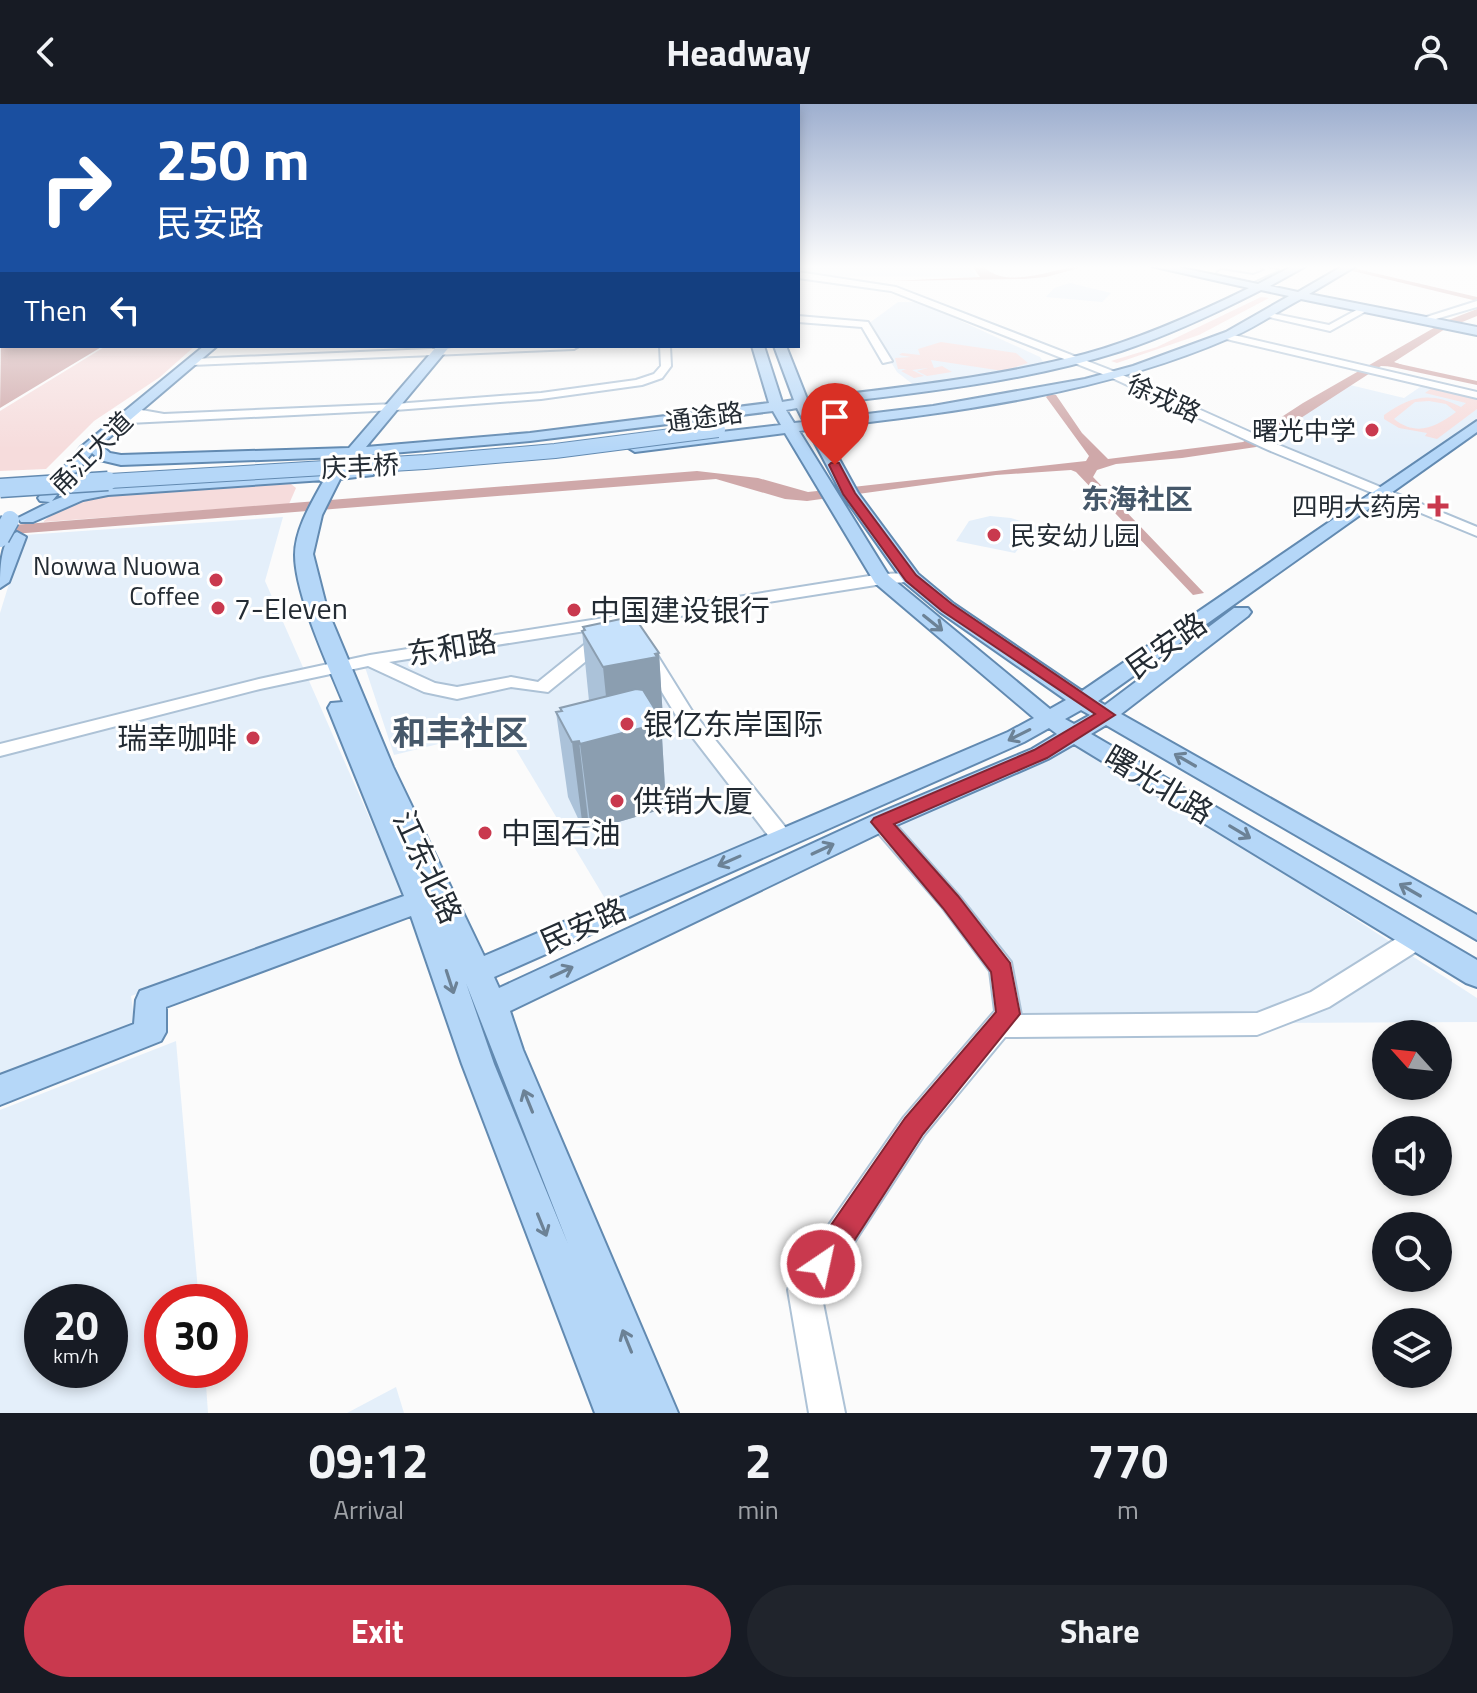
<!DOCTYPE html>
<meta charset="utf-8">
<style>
body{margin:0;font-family:"Titillium Web","Noto Sans SC",sans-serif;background:#20242c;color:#f1f3f6;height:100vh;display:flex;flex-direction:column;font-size:30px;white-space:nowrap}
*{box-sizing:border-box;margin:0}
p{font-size:26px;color:#9ea1a6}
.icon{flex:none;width:44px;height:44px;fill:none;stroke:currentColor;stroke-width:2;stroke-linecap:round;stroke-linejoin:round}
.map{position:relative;height:1309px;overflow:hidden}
.side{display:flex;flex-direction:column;background:#171b24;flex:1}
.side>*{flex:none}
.top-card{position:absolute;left:0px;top:0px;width:800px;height:244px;box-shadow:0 4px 12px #0003;background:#1a4fa0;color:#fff;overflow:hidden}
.needle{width:52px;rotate:297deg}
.controls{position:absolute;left:1372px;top:916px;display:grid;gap:16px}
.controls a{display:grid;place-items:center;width:80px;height:80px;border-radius:50%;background:#171b24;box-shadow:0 4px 12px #0003;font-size:40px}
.speed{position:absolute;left:24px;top:1180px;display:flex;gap:16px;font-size:40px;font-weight:700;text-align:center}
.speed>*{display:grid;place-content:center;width:104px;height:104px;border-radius:50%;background:#171b24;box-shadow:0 4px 12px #0003;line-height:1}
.speed small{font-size:20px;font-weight:400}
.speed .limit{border:12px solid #d22;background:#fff;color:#111}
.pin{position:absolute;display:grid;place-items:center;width:68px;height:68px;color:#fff;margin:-82px -34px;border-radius:50% 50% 50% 0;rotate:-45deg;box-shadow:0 0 8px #0007}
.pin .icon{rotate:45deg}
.me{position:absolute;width:88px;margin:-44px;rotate:34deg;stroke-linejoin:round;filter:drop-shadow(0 0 6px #0008)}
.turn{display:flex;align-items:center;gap:28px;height:168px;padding:0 24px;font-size:36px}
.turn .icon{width:104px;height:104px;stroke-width:2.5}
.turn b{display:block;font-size:56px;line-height:68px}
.then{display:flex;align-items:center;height:76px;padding:0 24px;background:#0003;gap:16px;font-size:30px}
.eta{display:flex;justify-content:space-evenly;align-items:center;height:136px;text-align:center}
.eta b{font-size:48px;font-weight:700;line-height:56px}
.button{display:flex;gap:16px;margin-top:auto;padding:16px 24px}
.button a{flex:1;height:92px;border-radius:48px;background:#c9394e;color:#fff;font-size:32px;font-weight:700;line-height:92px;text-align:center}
.button a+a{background:#20242c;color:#f1f3f6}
header{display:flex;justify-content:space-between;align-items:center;height:104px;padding:0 24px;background:#171b24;font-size:36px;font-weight:700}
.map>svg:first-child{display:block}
.built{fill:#e4effa;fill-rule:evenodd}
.green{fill:#f6dcdc;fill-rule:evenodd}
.water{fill:#cfa8a9}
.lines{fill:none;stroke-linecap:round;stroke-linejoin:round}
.canal{fill:#cfa8a9;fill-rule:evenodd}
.minor-casing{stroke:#adc2d6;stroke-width:4}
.major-casing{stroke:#628ab1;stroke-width:4}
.minor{fill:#fff;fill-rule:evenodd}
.major{fill:#b5d7f8;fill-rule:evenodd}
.major-bridge-far1-casing{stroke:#628ab1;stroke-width:16;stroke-linecap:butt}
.major-bridge-casing{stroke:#628ab1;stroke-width:21;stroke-linecap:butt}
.major-bridge-far1{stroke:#b5d7f8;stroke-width:14}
.major-bridge{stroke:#b5d7f8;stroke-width:18}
.wall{fill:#abc2d9}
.shaded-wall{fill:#8b9eb0}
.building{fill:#c7e2fc;stroke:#8b9eb0;stroke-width:2}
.oneway{stroke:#6c8296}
.route{fill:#c9394e;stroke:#832533;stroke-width:2}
.poi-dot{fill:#c9394e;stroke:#fff;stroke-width:3}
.labels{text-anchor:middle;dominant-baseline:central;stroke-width:6;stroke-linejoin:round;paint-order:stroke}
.far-street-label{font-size:26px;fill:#242c34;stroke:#fff}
.far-poi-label{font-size:26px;fill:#242c34;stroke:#fff;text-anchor:end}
.far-quarter-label{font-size:28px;font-weight:bold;fill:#46586a;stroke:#fff}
.poi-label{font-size:30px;fill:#242c34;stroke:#fff;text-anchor:start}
.street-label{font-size:30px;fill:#242c34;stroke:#fff}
.quarter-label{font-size:34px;font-weight:bold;fill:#46586a;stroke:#fff}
</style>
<header><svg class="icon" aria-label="back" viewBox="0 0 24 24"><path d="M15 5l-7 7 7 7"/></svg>Headway<svg class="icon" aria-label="person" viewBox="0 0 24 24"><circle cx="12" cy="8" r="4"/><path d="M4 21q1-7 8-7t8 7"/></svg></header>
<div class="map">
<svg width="1477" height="1309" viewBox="0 0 1477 1309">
<rect width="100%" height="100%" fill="#fbfbfb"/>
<path class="built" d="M798 162H970L977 173 832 172 804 168Z
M1070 179 1111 189 1102 198 1046 193 1054 184Z
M898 198H919L1040 253 1044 259 915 282 897 268 868 220Z
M1350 281 1404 294 1423 281 1477 293V315L1382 385 1265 336Z
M990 412 1011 414 1052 427 1049 433 1030 430 1015 449 956 437 969 417Z
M283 413 265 477 406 797 131 892 136 926 0 978V509L24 431Z
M625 518 774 733 610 803 503 624 394 651 364 560Z
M1077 635 1477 894V918L1014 920 1010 864 890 720 1047 656Z
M176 937 199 1198H162V1266H205L208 1309H0V1006ZM42 1198H110V1266H42Z
M396 1283 404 1309H347Z"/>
<path class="green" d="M1261 193 1269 194 1199 231 1117 259 1111 257 1157 243Z
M941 238 1016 249 1028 259 1003 267 931 256 934 264 942 262 952 268 927 272 917 267 928 264 912 266 924 272 914 274 901 267 906 265H898L895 254 911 253 899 251 902 249 920 251 918 245Z
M106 242H195L160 273 94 317 46 365 0 367V307Z
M1432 284 1477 294V305L1437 335 1425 332 1427 329 1399 324 1384 315V311C1411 292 1430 287 1461 303L1466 299 1425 289ZM1429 297 1446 300 1456 308C1436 323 1417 333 1394 315L1415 298Z
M291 380 296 384 289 400 43 418C62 399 88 393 113 389Z"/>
<path class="water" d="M972 162H983C1008 188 1056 162 1086 162L1046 173 1024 175 891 177 980 173Z
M2 165V242H103L0 304Z
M1477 205V212L1445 225 1394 258 1405 262 1402 263 1381 262 1256 343 1182 354 1116 360 1097 366 1093 373 1204 489 1193 491 1076 368 1071 366 996 371 807 397 785 395 716 375 0 431V422L697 367 758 374 808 388 1086 357 1089 352 1046 293 1049 290 1056 291 1082 329 1108 355 1243 338 1303 299 1446 217Z"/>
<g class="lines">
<path class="canal" d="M1332 162H1344L1477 193V197Z
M1386 257 1477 277V281L1383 261V257Z"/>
<defs>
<path id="minor" d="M1259 162 1278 166 1254 177 1217 169 1221 166 1253 171 1266 166Z
M798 168 896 183 1118 269 1274 339 1477 423V432L1266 345 1110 273 891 187 798 174Z
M1477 197V203L1422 219 1417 216Z
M1362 203 1370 205 1330 227 1260 211 1265 208 1329 221Z
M798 212 868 218 892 257 883 259 862 223 798 218Z
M1225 229 1477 288V294L1222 234Z
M501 242H579L574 245 192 261 187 258 192 255Z
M660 242H670L671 262 662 274 642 281 541 295 395 306 129 319 112 327 106 323 123 313 133 312 124 308 130 304 164 310 395 300 541 289 636 276 654 270 661 262Z
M911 469 919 474 917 477 882 480 389 558 435 579 457 583 511 573 538 578 600 528H612L615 532 612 536 548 588 511 583 457 595 424 588 368 562 260 585 0 652V640L259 575 370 551 882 470Z
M648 545 654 546 692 607 790 729 793 734 790 739H774L677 613 639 550Z
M881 711 889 713 959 792 1011 858 1021 911 1257 909 1311 888 1407 828 1416 826 1425 828 1428 835 1425 842 1329 903 1257 931 1005 933 924 1031 821 1189 845 1309H809L788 1186 792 1174 904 1013 995 907 990 867 943 804 873 723 870 718 873 713Z"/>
<path id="major" d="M1151 162H1172L1258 180 1293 162H1306L1270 182 1298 188 1343 162H1356L1309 190 1477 223V231L1301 195C1278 207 1256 223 1232 233 1102 290 961 307 822 324L858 389 918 470 954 500 1082 587 1477 317V328L1098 597 1105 601 1234 504H1248L1251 508 1248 512 1121 610 1477 811V836L1106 621 1091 630 1477 856V883L1466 879 1074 640 1048 655 890 724 510 907 523 946 678 1309H595L462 960 411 812 166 903V928L161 937 0 1001V971L134 920 136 896 140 887 404 792 328 604 331 599 343 598C328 561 295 490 295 451 295 425 312 398 324 376L108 391 83 396 33 418H21L18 414 50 398 40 397 38 394 81 343 204 242H217L103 339V343L110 349 121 351 349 344 437 242H450L366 343 530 329 769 299 752 242H764L782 298 794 296 774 242H786L807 295C900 283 994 274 1085 250 1142 234 1196 210 1249 184ZM1261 186 1289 192 1226 228 1133 262 1085 275 933 302 818 316 810 302C914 289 1021 279 1121 247 1169 231 1216 209 1261 186ZM797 304 804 318 794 319 786 306ZM773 307 781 321 635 338 627 343 635 348 785 329 875 479 1034 614 1008 628 484 852 393 663 327 505 313 450 322 411 340 375 373 371V365H348L358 352 530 337ZM808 326 842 390 904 478 940 508 1066 596 1050 605 889 472 799 327ZM92 349 100 356 121 361 341 353 330 366 108 381 72 389 52 397ZM1081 606 1090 611 1074 620 1065 615ZM1049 624 1057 630 1032 645 872 712 499 884 494 873 1024 638ZM466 879 568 1140 494 960Z
M17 428 26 433 9 478 0 484C0 467 0 434 17 428Z"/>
</defs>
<use href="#minor" class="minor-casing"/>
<use href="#major" class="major-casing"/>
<use href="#minor" class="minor"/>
<use href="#major" class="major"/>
<defs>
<path id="major-bridge-far1" d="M76 379 425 358 555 347 718 326"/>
<path id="major-bridge" d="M0 384 108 377
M0 434 10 416"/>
</defs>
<use href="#major-bridge-far1" class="major-bridge-far1-casing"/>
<use href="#major-bridge" class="major-bridge-casing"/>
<use href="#major-bridge-far1" class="major-bridge-far1"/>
<use href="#major-bridge" class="major-bridge"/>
</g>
<path class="wall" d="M583 523 659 549 664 632 662 633 666 701 662 702 663 705 591 726 589 723 583 725 568 693 556 608 560 607V604L589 597 582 527H583Z"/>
<path class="shaded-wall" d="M659 549 664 632 662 633 666 701 662 702 663 705 591 726 580 640 610 632 603 563Z
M579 637 589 723 583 725 572 638Z"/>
<path class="building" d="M630 513 635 514 659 549 655 550 657 553 603 563 582 527 585 526 583 523Z
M636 585 643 586 661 615 655 617 657 620 580 640 579 637 572 638 556 608 562 607 560 604Z"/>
<defs><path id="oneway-shaft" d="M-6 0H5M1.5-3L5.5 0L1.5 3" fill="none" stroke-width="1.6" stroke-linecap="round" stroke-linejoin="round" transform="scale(2)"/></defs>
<g class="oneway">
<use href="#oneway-shaft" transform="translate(933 519) rotate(39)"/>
<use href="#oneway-shaft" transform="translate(1019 631) rotate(153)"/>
<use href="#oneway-shaft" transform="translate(1185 656) rotate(-150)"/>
<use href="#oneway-shaft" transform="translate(1240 728) rotate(31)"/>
<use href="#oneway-shaft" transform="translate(823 745) rotate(-25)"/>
<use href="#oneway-shaft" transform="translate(729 757) rotate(156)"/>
<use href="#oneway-shaft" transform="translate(1410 786) rotate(-150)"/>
<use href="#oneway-shaft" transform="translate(562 868) rotate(-25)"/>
<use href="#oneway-shaft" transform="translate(450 878) rotate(72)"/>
<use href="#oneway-shaft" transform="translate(528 997) rotate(-112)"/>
<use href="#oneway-shaft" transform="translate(542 1121) rotate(68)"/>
<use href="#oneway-shaft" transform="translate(627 1237) rotate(-112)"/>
</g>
<linearGradient id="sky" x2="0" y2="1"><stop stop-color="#9eafcf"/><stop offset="0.47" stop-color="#fdfdfd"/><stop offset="1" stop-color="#fdfdfd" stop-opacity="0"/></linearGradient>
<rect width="1477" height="346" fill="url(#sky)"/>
<path class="route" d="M831 359H839L855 389 916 471 952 500 1115 611 1047 654 894 720 958 792 1010 859 1020 910 923 1030 832 1171 821 1175 811 1171 807 1160 811 1150 905 1014 996 908 991 868 943 804 871 718 874 714 1034 646 1095 610 942 507 906 477 843 390 829 361Z"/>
<g class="poi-dot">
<circle cx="1372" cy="326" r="8"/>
<path d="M1434 390h8v8h8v8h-8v8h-8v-8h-8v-8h8z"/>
<circle cx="994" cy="431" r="8"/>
<circle cx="216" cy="476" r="8"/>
<circle cx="218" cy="504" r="8"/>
<circle cx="574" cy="506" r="8"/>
<circle cx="627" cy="620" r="8"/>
<circle cx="253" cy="634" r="8"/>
<circle cx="617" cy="697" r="8"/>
<circle cx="485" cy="729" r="8"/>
</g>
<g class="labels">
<g class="far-street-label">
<text transform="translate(1164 294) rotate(25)">徐戎路</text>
<text transform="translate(704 313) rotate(-8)">通途路</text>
<text transform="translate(91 349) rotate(-45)">甬江大道</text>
<text transform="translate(360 362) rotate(-3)">庆丰桥</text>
</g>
<g class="far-poi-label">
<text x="1356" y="326">曙光中学</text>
<text x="1422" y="402">四明大药房</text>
<text x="1010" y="431" text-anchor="start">民安幼儿园</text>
<text x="200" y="461">Nowwa Nuowa<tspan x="200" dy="30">Coffee</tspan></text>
</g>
<g class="far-quarter-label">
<text x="1137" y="394">东海社区</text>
</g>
<g class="poi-label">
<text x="234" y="504">7-Eleven</text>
<text x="590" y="506">中国建设银行</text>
<text x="643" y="620">银亿东岸国际</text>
<text x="237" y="634" text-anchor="end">瑞幸咖啡</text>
<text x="633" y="697">供销大厦</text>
<text x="501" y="729">中国石油</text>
</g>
<g class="street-label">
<text transform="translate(1166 541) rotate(-35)">民安路</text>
<text transform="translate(452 543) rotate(-9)">东和路</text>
<text transform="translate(1159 680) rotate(31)">曙光北路</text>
<text transform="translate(428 763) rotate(65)">江东北路</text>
<text transform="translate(583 821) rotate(-24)">民安路</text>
</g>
<g class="quarter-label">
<text x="460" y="628">和丰社区</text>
</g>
</g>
</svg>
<div class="controls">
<a><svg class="needle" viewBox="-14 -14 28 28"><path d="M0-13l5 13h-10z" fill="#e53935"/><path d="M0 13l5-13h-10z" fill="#9ea1a6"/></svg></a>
<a><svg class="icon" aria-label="sound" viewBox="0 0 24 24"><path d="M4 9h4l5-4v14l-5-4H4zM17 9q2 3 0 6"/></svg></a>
<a><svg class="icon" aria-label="search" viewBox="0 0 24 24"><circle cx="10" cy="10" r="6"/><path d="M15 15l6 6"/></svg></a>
<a><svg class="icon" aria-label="layers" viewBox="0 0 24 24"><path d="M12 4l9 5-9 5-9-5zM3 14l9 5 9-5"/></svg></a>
</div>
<div class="speed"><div>20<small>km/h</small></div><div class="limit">30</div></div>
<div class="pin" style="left:835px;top:361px;background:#d93025"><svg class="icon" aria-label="arrive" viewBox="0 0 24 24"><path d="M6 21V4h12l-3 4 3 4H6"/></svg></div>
<svg class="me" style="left:821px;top:1160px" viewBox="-20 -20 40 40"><circle r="17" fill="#c9394e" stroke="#fff" stroke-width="3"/><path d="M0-11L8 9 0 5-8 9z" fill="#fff"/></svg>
<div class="top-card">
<div class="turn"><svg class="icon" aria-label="right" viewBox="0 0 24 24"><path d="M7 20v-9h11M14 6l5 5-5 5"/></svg><div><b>250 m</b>民安路</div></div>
<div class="then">Then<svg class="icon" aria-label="left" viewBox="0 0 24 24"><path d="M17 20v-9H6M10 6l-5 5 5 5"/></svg></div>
</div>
</div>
<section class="side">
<div class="eta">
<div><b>09:12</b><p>Arrival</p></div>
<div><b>2</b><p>min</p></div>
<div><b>770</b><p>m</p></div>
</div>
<div class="button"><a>Exit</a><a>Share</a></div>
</section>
